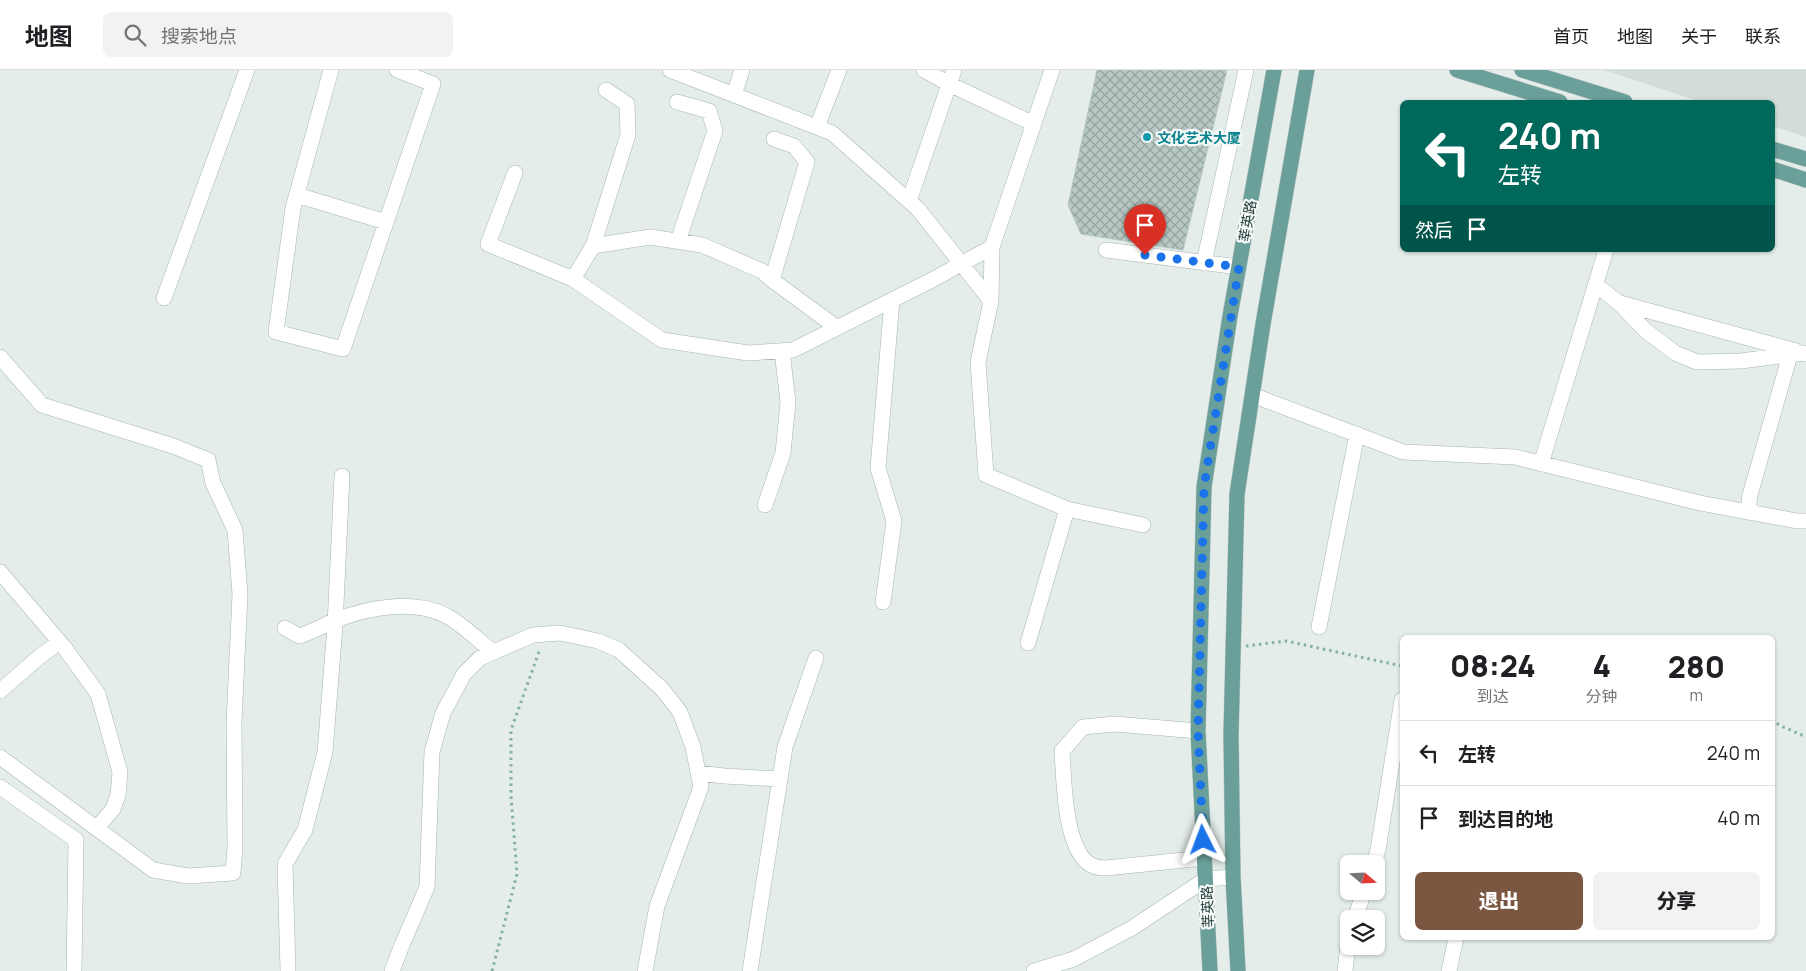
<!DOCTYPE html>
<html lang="zh">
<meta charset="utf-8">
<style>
body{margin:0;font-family:Manrope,"Noto Sans SC",sans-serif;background:#f2f2f2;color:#202124;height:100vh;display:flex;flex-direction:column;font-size:19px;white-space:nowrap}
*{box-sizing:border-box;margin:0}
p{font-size:16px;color:#757577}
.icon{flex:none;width:28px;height:28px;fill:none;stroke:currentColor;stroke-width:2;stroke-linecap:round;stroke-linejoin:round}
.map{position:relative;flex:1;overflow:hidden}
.drawer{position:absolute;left:1400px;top:565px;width:375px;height:305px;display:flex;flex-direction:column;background:#fff;border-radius:8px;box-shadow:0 1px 4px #0004}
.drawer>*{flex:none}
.top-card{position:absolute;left:1400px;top:30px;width:375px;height:152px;border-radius:8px;box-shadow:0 1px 4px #0004;background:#00695c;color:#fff;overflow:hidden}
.needle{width:32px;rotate:109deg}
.fabs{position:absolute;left:1340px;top:785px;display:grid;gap:10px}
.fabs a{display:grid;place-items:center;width:45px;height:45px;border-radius:8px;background:#fff;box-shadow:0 1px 4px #0004;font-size:25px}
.pin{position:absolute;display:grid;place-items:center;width:42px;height:42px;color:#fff;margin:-51px -21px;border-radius:50% 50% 50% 0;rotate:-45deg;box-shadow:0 0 5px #0007}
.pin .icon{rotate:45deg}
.me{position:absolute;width:55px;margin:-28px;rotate:357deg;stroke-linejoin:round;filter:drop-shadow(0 0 4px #0008)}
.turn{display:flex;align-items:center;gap:18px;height:105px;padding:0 15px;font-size:22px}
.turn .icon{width:65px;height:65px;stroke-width:2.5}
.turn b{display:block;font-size:35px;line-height:42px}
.then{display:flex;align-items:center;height:48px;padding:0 15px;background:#0003;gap:10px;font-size:19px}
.eta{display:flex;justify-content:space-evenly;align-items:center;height:85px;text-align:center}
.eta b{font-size:30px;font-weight:800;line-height:35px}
.button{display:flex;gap:10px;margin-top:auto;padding:10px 15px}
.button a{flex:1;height:58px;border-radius:8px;background:#7b5641;color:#fff;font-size:20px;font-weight:800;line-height:58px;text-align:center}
.button a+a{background:#f2f2f2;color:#202124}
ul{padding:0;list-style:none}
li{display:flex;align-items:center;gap:15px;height:65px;padding:0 15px;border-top:1px solid #e0e0e0}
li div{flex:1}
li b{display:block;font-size:19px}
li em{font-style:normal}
header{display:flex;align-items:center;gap:30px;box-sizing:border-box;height:70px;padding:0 25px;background:#fff;border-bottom:1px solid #e0e0e0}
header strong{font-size:24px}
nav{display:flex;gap:28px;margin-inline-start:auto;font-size:18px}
.search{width:350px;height:45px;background:#f2f2f2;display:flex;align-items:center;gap:12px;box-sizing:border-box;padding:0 18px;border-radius:8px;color:#757577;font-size:19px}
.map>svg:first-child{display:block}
.built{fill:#d2ddd9}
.building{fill:url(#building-cross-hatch);stroke:#b7c6c2}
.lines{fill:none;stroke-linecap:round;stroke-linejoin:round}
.minor-casing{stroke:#a7b5b2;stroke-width:16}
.major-casing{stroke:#c2c9c8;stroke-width:16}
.path{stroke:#86afa8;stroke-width:3;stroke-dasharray:2.5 4;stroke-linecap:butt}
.minor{stroke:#fff;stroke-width:15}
.major{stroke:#6ba09a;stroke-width:15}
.route{stroke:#1a73e8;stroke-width:9;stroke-dasharray:0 16.2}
.culture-dot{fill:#0f9aa8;stroke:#f5f9f8;stroke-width:2}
.labels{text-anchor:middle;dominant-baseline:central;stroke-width:4.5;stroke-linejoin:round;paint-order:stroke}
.culture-label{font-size:14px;font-weight:bold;fill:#0d838f;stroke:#f5f9f8;text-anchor:start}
.street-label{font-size:14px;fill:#243e3a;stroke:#f5f9f8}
</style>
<header>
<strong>地图</strong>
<div class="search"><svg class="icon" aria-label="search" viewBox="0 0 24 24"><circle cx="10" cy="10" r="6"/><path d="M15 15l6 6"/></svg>搜索地点</div>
<nav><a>首页</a><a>地图</a><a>关于</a><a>联系</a></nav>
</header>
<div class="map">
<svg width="1806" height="901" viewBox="0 0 1806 901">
<defs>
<pattern id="building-cross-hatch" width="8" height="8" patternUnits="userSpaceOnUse" patternTransform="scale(1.25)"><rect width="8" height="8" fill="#b9c8c4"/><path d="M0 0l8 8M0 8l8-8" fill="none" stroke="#96a4a0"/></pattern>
</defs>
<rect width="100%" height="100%" fill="#e4edea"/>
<path class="built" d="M1604 0H1806V67L1773 56 1772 32H1701Z"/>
<path class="building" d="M1097 0H1227L1183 180 1081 164 1068 135Z"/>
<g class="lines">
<defs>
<path id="minor" d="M331 0 293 138 276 262 343 279 433 14 397 0
M670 0 832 63 918 139 991 231
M924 0 949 14 1034 54
M1052 0 992 177 991 231 978 292 986 405 1067 439 1143 455
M734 25 742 0
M677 32 709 41 715 61 678 171
M817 57 839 0
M515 103 488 174 573 209 662 270 748 283 793 280 932 210 992 177
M297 125 386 152
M909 131 954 0
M593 176 650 167 702 175 762 201 772 210 836 257
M1106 180 1239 197
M1204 193 1246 0
M573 209 593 176 628 65 627 34 606 20
M772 210 807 92 794 76 774 69
M1596 215 1619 233 1645 260 1675 283 1697 292 1741 291 1802 283 1806 284
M164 228 247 0
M1620 233 1796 281
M0 287 42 335 173 376 208 390 213 413 235 460 240 524 234 652 235 778 233 803 188 806 153 800 0 687
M1252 325 1403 382 1515 387 1700 433 1797 451H1806
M1541 394 1606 180
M765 435 783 383 788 332 782 281
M1748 442 1750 425 1790 285
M0 502 64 577 98 624 120 702 118 725 113 739 97 758
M883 532 894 451 878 398 892 230
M1319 557 1357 364
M285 558 299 566C312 562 322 556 334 551 368 537 414 529 447 546 463 555 478 570 493 582
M1028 573 1067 439
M0 621 38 588 59 572
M1198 661 1115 654 1083 657 1062 681C1064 709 1064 780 1091 795 1095 797 1102 798 1106 798L1204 788
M698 703 724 706 780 709
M0 717 76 770 74 901
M1374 794 1378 780 1402 630
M1355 849 1364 821
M288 901 285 794 305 760 325 682 335 556 342 406
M392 901 402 875 427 817 432 682 443 643 464 604 480 588 533 565 560 563 598 571 619 580 662 619 680 642 693 677 701 717 657 836 645 901
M750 901 785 677 816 588
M1034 901 1074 889 1132 858 1206 809 1233 807
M1345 901 1349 866
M1449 901 1456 868"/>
<path id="major" d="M1457 0 1560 32
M1522 0 1625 32
M1772 79 1806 89
M1772 99 1806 110
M1210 901 1198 661 1204 417 1230 246 1274 0
M1238 901 1233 807 1231 665 1237 424 1263 254 1307 0"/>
</defs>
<use href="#minor" class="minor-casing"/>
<use href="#major" class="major-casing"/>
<path class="path" d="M1246 576 1286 571 1402 596
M1772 649 1779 655 1806 667
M492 901 517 804 511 726V660L540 579"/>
<use href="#minor" class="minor"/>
<use href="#major" class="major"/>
</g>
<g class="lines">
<path class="route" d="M1145 185 1239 197 1204 417 1198 661 1203 770"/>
</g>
<circle class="culture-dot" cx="1147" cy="67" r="5"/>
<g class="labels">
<g class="culture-label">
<text x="1157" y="67">文化艺术大厦</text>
</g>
<g class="street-label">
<text transform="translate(1247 151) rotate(-80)">莘英路</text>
<text transform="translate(1207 837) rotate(-92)">莘英路</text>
</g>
</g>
</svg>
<div class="fabs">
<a><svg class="needle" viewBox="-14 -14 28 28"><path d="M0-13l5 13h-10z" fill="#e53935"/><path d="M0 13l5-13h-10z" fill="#757577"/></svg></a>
<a><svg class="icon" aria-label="layers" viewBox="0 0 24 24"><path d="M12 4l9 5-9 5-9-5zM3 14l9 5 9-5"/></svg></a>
</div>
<div class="pin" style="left:1145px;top:185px;background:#d93025"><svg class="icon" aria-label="arrive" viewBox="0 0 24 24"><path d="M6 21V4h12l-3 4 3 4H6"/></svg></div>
<svg class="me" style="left:1203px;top:770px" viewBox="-20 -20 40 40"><path d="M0-17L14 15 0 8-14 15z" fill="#1a73e8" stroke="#fff" stroke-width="4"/></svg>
<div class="top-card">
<div class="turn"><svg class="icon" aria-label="left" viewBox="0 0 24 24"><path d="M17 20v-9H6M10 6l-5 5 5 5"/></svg><div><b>240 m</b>左转</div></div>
<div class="then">然后<svg class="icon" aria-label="arrive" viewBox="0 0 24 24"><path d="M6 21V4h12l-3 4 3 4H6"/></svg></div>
</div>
<section class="drawer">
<div class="eta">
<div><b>08:24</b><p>到达</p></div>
<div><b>4</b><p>分钟</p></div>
<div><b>280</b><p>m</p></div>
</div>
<ul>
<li><svg class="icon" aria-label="left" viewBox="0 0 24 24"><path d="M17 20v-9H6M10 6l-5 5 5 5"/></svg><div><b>左转</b></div><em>240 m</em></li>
<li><svg class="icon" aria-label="arrive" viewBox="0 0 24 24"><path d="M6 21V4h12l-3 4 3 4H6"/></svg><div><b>到达目的地</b></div><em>40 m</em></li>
</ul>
<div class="button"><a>退出</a><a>分享</a></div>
</section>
</div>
